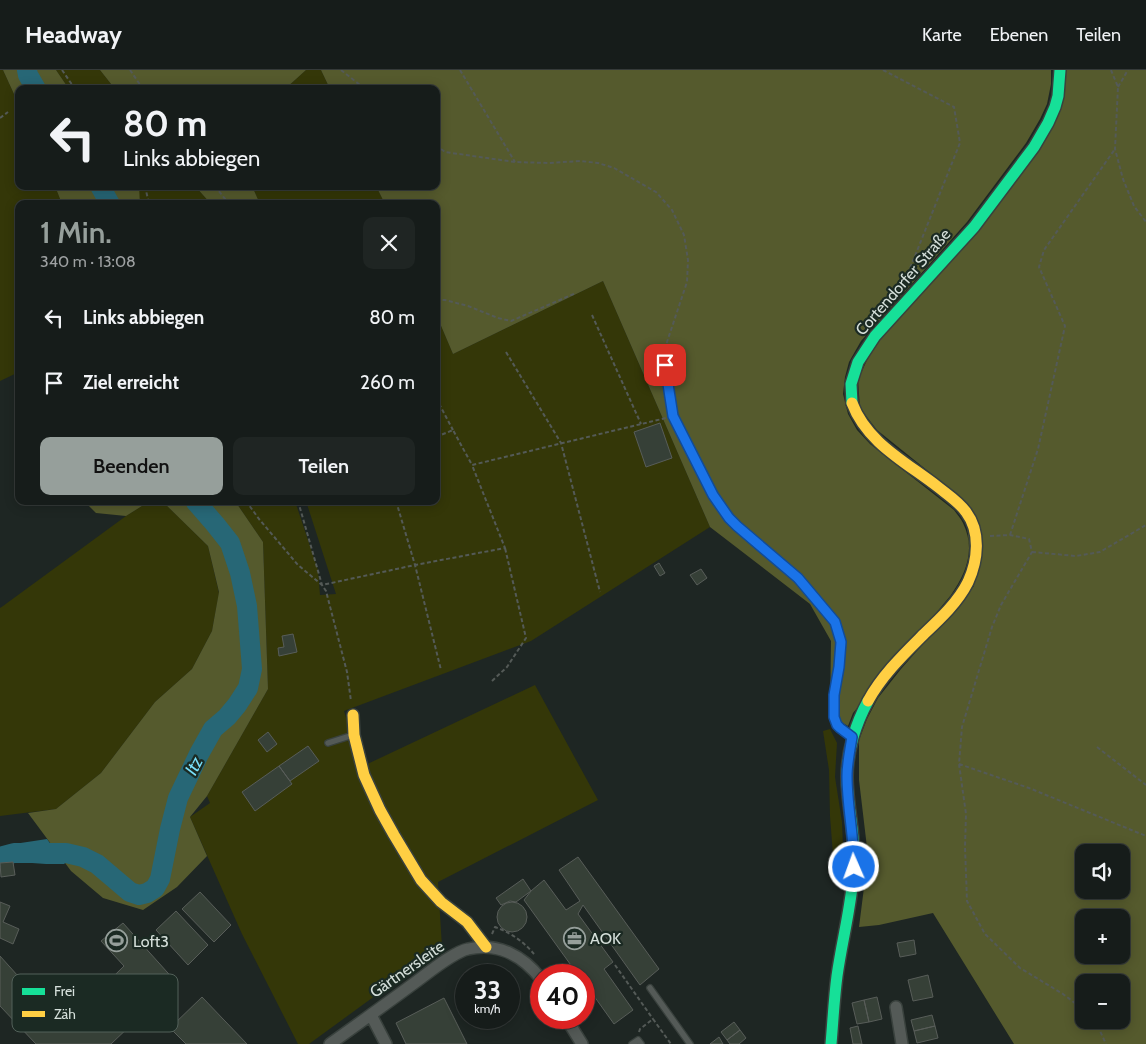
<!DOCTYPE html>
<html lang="de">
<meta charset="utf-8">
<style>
body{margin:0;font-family:Cabin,sans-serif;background:#1f2523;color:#f1f3f6;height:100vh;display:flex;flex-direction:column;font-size:19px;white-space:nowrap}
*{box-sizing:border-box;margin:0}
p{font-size:16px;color:#9ea1a2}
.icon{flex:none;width:28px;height:28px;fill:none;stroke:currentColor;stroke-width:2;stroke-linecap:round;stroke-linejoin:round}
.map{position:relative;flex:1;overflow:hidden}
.side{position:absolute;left:15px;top:130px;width:425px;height:305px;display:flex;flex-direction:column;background:#161c1a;border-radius:10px;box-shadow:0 2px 12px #0003,0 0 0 1px #353a39}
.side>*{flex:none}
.guide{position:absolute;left:15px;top:15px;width:425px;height:105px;border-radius:10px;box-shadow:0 2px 12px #0003,0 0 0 1px #353a39;background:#161c1a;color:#f1f3f6;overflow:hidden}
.buttons{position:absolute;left:1075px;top:774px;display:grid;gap:10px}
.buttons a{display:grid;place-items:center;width:55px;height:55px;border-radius:10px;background:#161c1a;box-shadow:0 2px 12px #0003,0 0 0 1px #353a39;font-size:25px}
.speed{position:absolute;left:455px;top:894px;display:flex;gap:10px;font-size:25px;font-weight:700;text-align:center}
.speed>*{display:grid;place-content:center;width:65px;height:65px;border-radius:50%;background:#161c1a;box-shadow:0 2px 12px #0003,0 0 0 1px #353a39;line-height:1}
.speed small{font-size:12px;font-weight:400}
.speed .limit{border:8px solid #d22;background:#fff;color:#111}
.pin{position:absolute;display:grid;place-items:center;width:42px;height:42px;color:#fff;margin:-21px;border-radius:10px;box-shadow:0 2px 8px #0006}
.me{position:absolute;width:55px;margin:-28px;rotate:358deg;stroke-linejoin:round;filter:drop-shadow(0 0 4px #0008)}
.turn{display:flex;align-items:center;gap:18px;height:105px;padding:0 25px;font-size:22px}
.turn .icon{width:65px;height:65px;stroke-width:2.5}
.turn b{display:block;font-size:35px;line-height:42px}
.round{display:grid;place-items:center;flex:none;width:52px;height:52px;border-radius:10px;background:#1f2523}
.head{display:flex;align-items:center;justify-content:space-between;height:85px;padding:0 25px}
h1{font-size:30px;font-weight:600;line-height:38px;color:#969f9b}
.action{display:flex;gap:10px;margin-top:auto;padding:10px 25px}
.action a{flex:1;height:58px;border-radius:10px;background:#969f9b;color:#111;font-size:20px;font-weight:600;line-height:58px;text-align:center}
.action a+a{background:#1f2523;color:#f1f3f6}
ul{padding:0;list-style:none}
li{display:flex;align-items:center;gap:15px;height:65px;padding:0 25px}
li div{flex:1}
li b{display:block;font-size:19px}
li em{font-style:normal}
header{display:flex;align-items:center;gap:30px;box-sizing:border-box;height:70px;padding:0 25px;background:#161c1a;border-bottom:1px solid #353a39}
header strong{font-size:24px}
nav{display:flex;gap:28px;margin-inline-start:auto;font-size:18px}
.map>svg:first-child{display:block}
.green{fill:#343708}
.forest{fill:#555a2d;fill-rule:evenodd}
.water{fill:#276776}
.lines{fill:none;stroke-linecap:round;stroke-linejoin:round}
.river{stroke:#276776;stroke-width:20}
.building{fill:#364037;stroke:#585d59}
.lane-casing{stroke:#39413d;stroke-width:8}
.street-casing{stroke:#39413d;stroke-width:14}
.fast-casing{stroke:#39413d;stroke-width:14}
.slow-casing{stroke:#39413d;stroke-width:14}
.path{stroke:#545a57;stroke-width:2;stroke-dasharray:4 2.5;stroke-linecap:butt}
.lane{stroke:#545a57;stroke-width:5.5}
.street{stroke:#545a57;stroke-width:11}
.fast{stroke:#16e098;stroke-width:11}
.slow{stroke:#ffcf43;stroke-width:11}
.route-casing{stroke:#114b97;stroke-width:12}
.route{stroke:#1a73e8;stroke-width:9}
.labels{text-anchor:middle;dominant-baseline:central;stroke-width:4.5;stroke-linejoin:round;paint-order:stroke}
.street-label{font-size:16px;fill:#d6e0db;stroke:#1b2a23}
.poi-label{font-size:16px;fill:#d6e0db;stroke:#1b2a23;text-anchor:start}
.water-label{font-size:18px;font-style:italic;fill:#79e0fb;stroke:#1b2a23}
.key{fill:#1b2a23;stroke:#53615a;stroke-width:1}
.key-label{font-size:14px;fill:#d6e0db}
</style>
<header>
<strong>Headway</strong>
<nav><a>Karte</a><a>Ebenen</a><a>Teilen</a></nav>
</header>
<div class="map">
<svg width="1146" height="974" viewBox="0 0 1146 974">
<rect width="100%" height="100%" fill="#1e2623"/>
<path class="green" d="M0 0H3L19 35V116H55L62 134H19V302L0 311Z
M56 0H100L115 19H69Z
M306 0H321L330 19H285Z
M138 116H195L211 134H140Z
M252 116H376L385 134H260Z
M603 211 710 457 531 571 344 641 361 697 535 615 598 730 438 812 442 877 309 974H298L242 864 190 747 210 733 207 726 268 619 263 472 235 431H295L318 500 320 525 336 524 306 431H436V244L453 284Z
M150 431H162L208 476 219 523 212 561 192 599 155 632 101 703 56 739 0 746V538L3 536 126 446Z
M830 659 837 673 835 707 842 752 844 801 835 811 830 746 829 700 823 661Z"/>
<path class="forest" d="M3 0H56L69 19H19V35Z
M100 0H306L285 19H115Z
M321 0H1051V14L1047 34 1040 49 1026 73 967 152 861 271 849 292 845 307 843 324 848 344 857 360 870 374 954 440C957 444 961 449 963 453 976 480 966 503 951 525L853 643 848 656 830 646 831 571 810 534 710 457 603 211 453 284 436 244V134H385L376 116H436V19H330Z
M1065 0H1146V974H1014L933 843 879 855 859 857 868 786 859 710V670L867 649 878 628 901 599 974 516 964 430 877 360 860 338 858 310 872 279 1038 80ZM1084 782H1121V820H1084ZM1084 848H1121V885H1084ZM1084 912H1121V950H1084Z
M55 116H139L140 134H62Z
M195 116H252L260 134H211Z
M84 431H150L126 446 96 443Z
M162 431H235L263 472 268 619 207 726 190 747 207 786 177 817 143 840 103 828 71 801 28 743 56 739 101 703 155 632 192 599 212 561 219 522 208 476Z"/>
<path class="water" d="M47 769 65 794H46L18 792 14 774Z"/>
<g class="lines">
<path class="river" d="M27 0 28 5 36 19
M100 116 110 134
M0 787 14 783H66L83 787 97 794 130 822 139 825 147 823 155 818 160 809 170 759 178 728 199 684 213 659 227 647 237 635 248 618 252 599 247 536 240 503 230 473 215 454 195 431"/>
</g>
<path class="building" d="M660 353 672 388 646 397 634 362Z
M659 493 665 503 660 506 654 496Z
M701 499 707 508 697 515 690 505Z
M293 564 297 582 279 586 278 578 284 577 282 566Z
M268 662 277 674 267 682 258 670Z
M308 676 319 691 290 711 279 696Z
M279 696 292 714 255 741 242 722Z
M578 787 659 899 640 915 583 835 578 844 613 892 604 899 633 940 614 954 584 912V905H578L524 830 531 821 544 810 566 840 580 831 559 800Z
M13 792 15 805 1 807 0 793Z
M523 809 531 821 516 832 510 831 501 835 496 828Z
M200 822 231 855 214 872 182 839Z
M497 847a15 15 0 1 1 30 0a15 15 0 1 1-30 0Z
M0 832 10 836 3 852 19 859 13 874 0 868Z
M176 841 208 875 188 895 156 860Z
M123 853 176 912 111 974H36L0 936V886L63 956 124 896 101 871Z
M914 870 916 884 900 887 897 873Z
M928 905 933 927 913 931 908 910Z
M202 927 247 974H186L170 958Z
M877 927 882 949 869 952 864 930Z
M444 928 467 974H406L396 953Z
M864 930 869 952 857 954 852 933Z
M932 945 935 956 914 961 911 950Z
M734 952 740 960 727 970 721 962Z
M858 956 862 974H853L850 958Z
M935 956 938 968 917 973 914 961Z
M740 960 746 968 739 974H730L727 970Z
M719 967 723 974H710Z"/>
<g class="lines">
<defs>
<path id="lane" d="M665 295 673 346 713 425 729 448 737 456 798 508 835 552 841 571 839 597 833 625 834 647 837 655 851 666
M328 673 353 665
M650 918 690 974
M632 974 638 970 641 974"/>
<path id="street" d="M896 937 902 974
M371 945 386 974
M566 948 582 974
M330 974C358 954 386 934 413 914 427 904 453 882 468 879 498 872 523 886 541 909"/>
<path id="fast" d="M852 333 851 314 858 292 875 266 974 157 1034 77 1048 53 1055 37 1058 26 1060 0
M831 974C833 951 834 929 837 906 842 870 852 834 854 797 856 767 847 737 847 707 847 681 856 653 868 631"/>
<path id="slow" d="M852 333C867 373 906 392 938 417 948 425 959 432 966 442 981 462 978 490 968 512 958 532 941 548 924 564 904 584 882 605 868 631
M353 645 354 665 364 705 380 740 394 765 421 810 441 832 467 852 486 877"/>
</defs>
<use href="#lane" class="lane-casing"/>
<use href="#street" class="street-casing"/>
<use href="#fast" class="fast-casing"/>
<use href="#slow" class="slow-casing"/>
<path class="path" d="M62 0 75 19
M130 0 143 19
M341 0 365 19
M460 0 515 92
M883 0 954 37 960 73 905 211
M1111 0 1118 17 1115 79 1123 109 1134 136 1146 152
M1118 17 1128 0
M0 48 8 42
M436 75 445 82 515 92 548 93 581 91 598 93 614 98 656 122 672 140 684 165 688 190 687 212 667 272 666 287
M145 116 149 134
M215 116 229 134
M436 230H445L468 236 498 248 511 251 576 223
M592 245 641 354
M506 282 561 373 600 522
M436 328 453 360
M436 367 453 360 472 395 666 348
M246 431 259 449 298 495 322 515 415 495 505 478 472 395
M298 431 322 515 326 521 347 602 351 631
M396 431 415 495 441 600
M1010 465 1038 379 1065 256 1039 197 1044 180 1115 79
M990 466 1010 465 1029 469 1032 482 1001 535 992 557 962 657 959 694 966 744 965 777 967 831 985 864 1020 898 1063 924 1084 940
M1032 482 1076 486 1100 482 1146 455
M492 611 507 597 526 568 505 478
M1097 677 1146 715
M959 694 1029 718 1146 766
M492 864 495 857C511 863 523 871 534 884
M615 895 653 949
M1095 950 1106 974
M639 962 640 959 653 949 671 974"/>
<use href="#lane" class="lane"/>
<use href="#street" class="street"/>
<use href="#fast" class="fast"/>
<use href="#slow" class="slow"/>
</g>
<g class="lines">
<defs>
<path id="route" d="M665 295 673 346 713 425 729 448 737 456 798 508 835 552 841 572 839 597 834 625V647L837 655 840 658 852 667C850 680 847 693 847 706 847 736 854 766 854 797"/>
</defs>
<use href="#route" class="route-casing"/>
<use href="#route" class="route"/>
</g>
<defs>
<symbol id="office-ring" viewBox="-11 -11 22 22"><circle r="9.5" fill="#1b2a23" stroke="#969f9b" stroke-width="1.5"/><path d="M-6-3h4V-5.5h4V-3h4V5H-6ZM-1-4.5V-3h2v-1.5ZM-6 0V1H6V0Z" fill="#969f9b"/></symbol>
<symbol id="stadium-ring" viewBox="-11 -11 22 22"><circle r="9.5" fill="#1b2a23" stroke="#969f9b" stroke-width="1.5"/><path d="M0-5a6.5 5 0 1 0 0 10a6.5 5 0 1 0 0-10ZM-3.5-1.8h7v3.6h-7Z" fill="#969f9b"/></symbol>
</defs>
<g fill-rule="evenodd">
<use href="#office-ring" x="562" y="856" width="25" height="25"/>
<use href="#stadium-ring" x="104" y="858" width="25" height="25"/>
</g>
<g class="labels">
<g class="street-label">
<text transform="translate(903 212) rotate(-49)">Cortendorfer Straße</text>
<text transform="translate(407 899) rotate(-35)">Gärtnersleite</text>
</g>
<g class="poi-label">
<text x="590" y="868">AOK</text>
<text x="133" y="871">Loft3</text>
</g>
<g class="water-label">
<text transform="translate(194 696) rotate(-63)">Itz</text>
</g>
</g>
<rect x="12" y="904" width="166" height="58" rx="8" class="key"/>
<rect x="22" y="918" width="23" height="7" fill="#16e098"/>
<rect x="22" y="941" width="23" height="6" fill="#ffcf43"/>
<g class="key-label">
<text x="54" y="926">Frei</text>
<text x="54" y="949">Zäh</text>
</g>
</svg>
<div class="buttons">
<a><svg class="icon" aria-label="sound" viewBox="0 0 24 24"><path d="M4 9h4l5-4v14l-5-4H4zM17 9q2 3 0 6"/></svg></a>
<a>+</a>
<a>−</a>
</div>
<div class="speed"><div>33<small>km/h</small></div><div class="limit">40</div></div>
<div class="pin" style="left:665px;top:295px;background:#d93025"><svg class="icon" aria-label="arrive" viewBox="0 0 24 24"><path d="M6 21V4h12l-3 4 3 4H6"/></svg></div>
<svg class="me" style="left:854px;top:797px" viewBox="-20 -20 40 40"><circle r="17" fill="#1a73e8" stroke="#fff" stroke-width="3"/><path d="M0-11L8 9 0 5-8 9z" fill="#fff"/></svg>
<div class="guide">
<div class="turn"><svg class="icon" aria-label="left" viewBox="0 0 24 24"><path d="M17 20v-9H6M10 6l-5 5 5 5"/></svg><div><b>80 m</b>Links abbiegen</div></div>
</div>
<section class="side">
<div class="head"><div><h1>1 Min.</h1><p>340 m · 13:08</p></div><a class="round"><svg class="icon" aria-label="close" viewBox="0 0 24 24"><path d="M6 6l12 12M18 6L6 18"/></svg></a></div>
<ul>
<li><svg class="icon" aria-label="left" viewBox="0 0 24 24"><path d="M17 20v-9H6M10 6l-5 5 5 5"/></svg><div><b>Links abbiegen</b></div><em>80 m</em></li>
<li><svg class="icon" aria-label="arrive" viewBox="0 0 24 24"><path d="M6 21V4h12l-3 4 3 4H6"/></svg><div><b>Ziel erreicht</b></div><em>260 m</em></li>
</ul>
<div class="action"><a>Beenden</a><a>Teilen</a></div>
</section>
</div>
